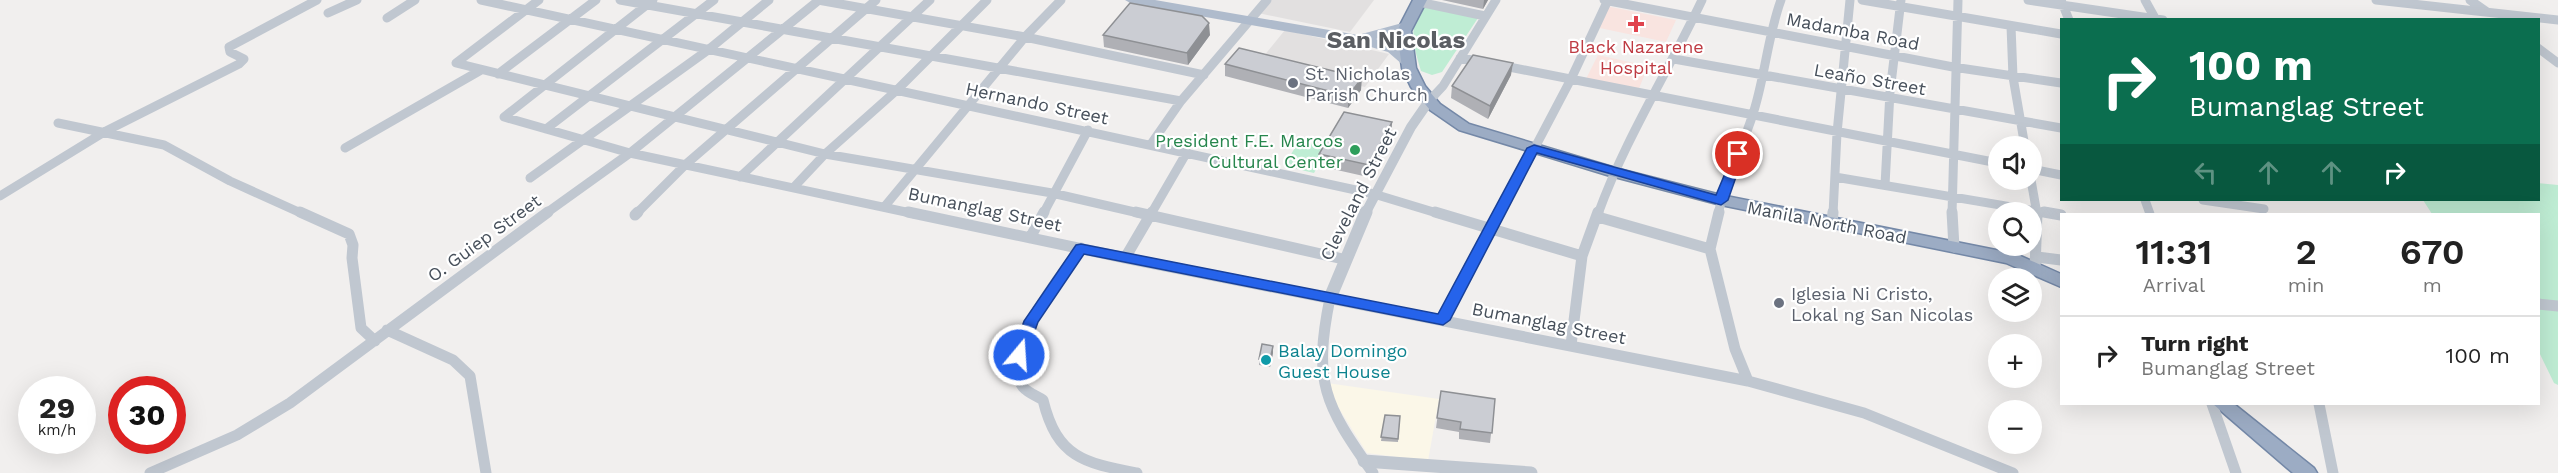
<!DOCTYPE html>
<meta charset="utf-8">
<style>
body{margin:0;font-family:"Work Sans",sans-serif;background:#f2f2f2;color:#222;height:100vh;display:flex;flex-direction:column;font-size:22px;white-space:nowrap}
*{box-sizing:border-box;margin:0}
p{font-size:20px;color:#767676}
.icon{flex:none;width:33px;height:33px;fill:none;stroke:currentColor;stroke-width:2;stroke-linecap:round;stroke-linejoin:round}
.map{position:relative;flex:1;overflow:hidden}
.drawer{position:absolute;left:2060px;top:213px;width:480px;height:192px;display:flex;flex-direction:column;background:#fff;border-radius:0px;box-shadow:0 6px 24px #0002}
.drawer>*{flex:none}
.hud{position:absolute;left:2060px;top:18px;width:480px;height:183px;border-radius:0px;box-shadow:0 6px 24px #0002;background:#0b6e4f;color:#fff;overflow:hidden}
.buttons{position:absolute;left:1988px;top:136px;display:grid;gap:12px}
.buttons a{display:grid;place-items:center;width:54px;height:54px;border-radius:50%;background:#fff;box-shadow:0 6px 24px #0002;font-size:30px}
.speed{position:absolute;left:18px;top:376px;display:flex;gap:12px;font-size:30px;font-weight:700;text-align:center}
.speed>*{display:grid;place-content:center;width:78px;height:78px;border-radius:50%;background:#fff;box-shadow:0 6px 24px #0002;line-height:1}
.speed small{font-size:15px;font-weight:400}
.speed .limit{border:9px solid #d22;background:#fff;color:#111}
.pin{position:absolute;display:grid;place-items:center;width:51px;height:51px;color:#fff;margin:-26px;border:3px solid #fff;border-radius:50%;box-shadow:0 2px 6px #0007}
.me{position:absolute;width:66px;margin:-33px;rotate:18deg;stroke-linejoin:round;filter:drop-shadow(0 0 4px #0008)}
.turn{display:flex;align-items:center;gap:21px;height:126px;padding:0 30px;font-size:27px}
.turn .icon{width:78px;height:78px;stroke-width:2.5}
.turn b{display:block;font-size:42px;line-height:51px}
.lanes{display:flex;align-items:center;height:57px;padding:0 30px;background:#0003;justify-content:center;gap:30px;direction:ltr}
.lanes .off{opacity:.35}
.eta{display:flex;justify-content:space-evenly;align-items:center;height:102px;text-align:center}
.eta b{font-size:36px;font-weight:600;line-height:42px}
ul{padding:0;list-style:none}
li{display:flex;align-items:center;gap:18px;height:78px;padding:0 30px;border-top:2px solid #e0e0e0}
li div{flex:1}
li b{display:block;font-size:22px}
li em{font-style:normal}
.map>svg:first-child{display:block}
.commercial{fill:#fbf7e8}
.education{fill:#e2e0e0}
.medical{fill:#f9e4e0}
.green{fill:#bfedd4}
.lines{fill:none;stroke-linecap:round;stroke-linejoin:round}
.trunk-casing{stroke:#7488a7;stroke-width:3}
.minor-far1{stroke:#c0c7d0;stroke-width:9}
.minor{stroke:#c0c7d0;stroke-width:11}
.tertiary-far1{stroke:#c0c7d0;stroke-width:10}
.tertiary{stroke:#c0c7d0;stroke-width:13}
.primary{fill:#afbbcc;fill-rule:evenodd}
.trunk{fill:#9cacc4;fill-rule:evenodd}
.wall{fill:#afb0b5}
.shaded-wall{fill:#8e9094}
.building{fill:#cbcdd3;stroke:#8e9094;stroke-width:1.5}
.route{fill:#2563eb;stroke:#184099;stroke-width:1.5}
.health-dot{fill:#e0444e;stroke:#fff;stroke-width:2}
.worship-dot{fill:#6b7280;stroke:#fff;stroke-width:2}
.leisure-dot{fill:#2e9e5b;stroke:#fff;stroke-width:2}
.culture-dot{fill:#0f9aa8;stroke:#fff;stroke-width:2}
.labels{text-anchor:middle;dominant-baseline:central;stroke-width:4.5;stroke-linejoin:round;paint-order:stroke}
.street-label{font-size:18px;fill:#47505b;stroke:#fff}
.health-label{font-size:18px;fill:#be3a42;stroke:#fff}
.worship-label{font-size:18px;fill:#5b616d;stroke:#fff;text-anchor:start}
.leisure-label{font-size:18px;fill:#27864d;stroke:#fff;text-anchor:end}
.culture-label{font-size:18px;fill:#0d838f;stroke:#fff;text-anchor:start}
.district-label{font-size:24px;font-weight:bold;fill:#5b5e63;stroke:#fff}
</style>
<div class="map">
<svg width="2558" height="473" viewBox="0 0 2558 473">
<rect width="100%" height="100%" fill="#f1efee"/>
<path class="commercial" d="M1327 383 1439 399 1428 461 1367 453 1333 399Z"/>
<path class="education" d="M1267 0H1374L1350 32 1258 13Z
M1285 30 1389 54 1365 87 1259 62Z"/>
<path class="medical" d="M1606 6 1676 20 1666 42 1595 27Z
M1598 55 1648 66 1638 91 1586 79Z"/>
<path class="green" d="M1423 5 1478 18 1442 72 1432 75 1421 71C1413 43 1408 31 1423 5Z
M1299 141 1329 147 1314 173 1284 166Z
M2538 183 2558 185V385L2554 383 2538 350V214H2432L2423 200H2538Z"/>
<g class="lines">
<defs>
<path id="trunk" d="M1413 0H1427L1411 31 1416 68 1425 86 1440 104 1469 124 1619 169 1721 195 2016 254 2061 274V287L2006 263 1721 205 1607 175 1459 130 1430 110 1411 87 1402 68 1397 31Z
M2213 404H2234L2314 468 2317 473H2293Z"/>
</defs>
<use href="#trunk" class="trunk-casing"/>
<path class="minor-far1" d="M481 0 1374 194 1440 214
M539 0 456 63 825 154 1052 193 1143 214
M620 0 1181 101
M653 0 504 117 630 153 915 214
M818 0 1025 37 1204 75
M1604 0 1953 67 2061 83
M1862 0 2061 34
M2028 0 2163 20
M2061 0 2069 20
M2145 0 2156 20
M2376 0 2558 20
M2470 0 2487 12
M1419 2 1485 16
M328 13 357 0
M387 18 415 0
M2011 26 2013 77 2025 147
M2538 48 2558 63
M1460 58 1484 62
M1674 59 2061 128
M1499 65 1998 163
M498 74 596 0
M1429 101 1443 86 1496 0
M58 123 164 145 230 181 303 214
M546 129 714 0
M1151 144 1181 101 1267 0
M345 148 481 70
M2031 169 2061 175
M740 177 930 0
M1835 177 2053 214
M530 178 708 50 769 0
M2031 180 2037 214
M1885 185 1890 92 1901 0
M794 187 825 154 897 90 987 0
M0 196 106 131 239 64 244 59 230 52 229 47 317 0
M2145 200 2150 214
M2203 200 2264 209
M885 206 1025 37 1061 0
M545 214 630 153 819 0
M636 214 685 165 876 0
M1043 214 1088 130
M1151 214 1187 152
M1500 214 1571 79 1608 0
M1598 214C1625 139 1668 72 1702 0
M1718 214C1726 180 1741 150 1752 117 1765 79 1767 38 1781 0
M1833 214 1837 133 1850 0
M1952 214 1958 0"/>
<path class="minor" d="M300 212 349 234 353 245 352 258 361 328 375 341
M908 212 1125 258 1748 381 1864 413 2013 473
M1136 212 1343 259
M1435 212 1582 256
M1719 212 1710 249 1735 349 1748 381
M1952 212 1954 247
M2044 212 2061 215
M635 215 638 212
M1598 217 1710 249
M1832 224 1833 212
M1030 238 1044 212
M1081 248C1061 276 997 353 1023 387 1028 393 1037 396 1043 400 1057 458 1085 463 1137 473
M2037 257 2061 260
M1125 258 1152 212
M2035 269 2037 212
M1330 298C1313 382 1324 404 1373 473
M2538 304 2558 306
M1443 320 1500 212
M387 330 453 360 470 376 486 473
M1571 345 1582 256 1598 212
M2212 404 2236 473
M2319 404 2333 473
M150 473 237 435 290 403 548 212"/>
<path class="tertiary-far1" d="M1365 214 1411 127 1429 101"/>
<path class="tertiary" d="M1330 298 1366 212
M1364 461 1531 473"/>
<path class="primary" d="M1125 0H1155L1358 35 1406 22 1411 23V29L1376 39 1398 46 1415 62 1413 65H1403L1388 52 1364 45 1132 4Z"/>
<use href="#trunk" class="trunk"/>
</g>
<path class="wall" d="M1442 0H1488L1483 9Z
M1103 35H1210L1188 65 1104 47Z
M1225 64 1361 90 1348 108 1225 76Z
M1511 75 1488 119 1451 98 1452 86Z
M1392 122 1391 134 1368 177 1319 166V154Z
M1273 353 1270 367 1259 365V359Z
M1441 391 1495 399 1490 443 1459 439V432L1436 428Z
M1385 415 1400 416 1398 442 1381 441Z"/>
<path class="shaded-wall" d="M1484 0H1488L1483 9Z
M1209 23 1210 35 1188 65 1187 53Z
M1513 63 1511 75 1488 119 1490 106Z
M1362 78 1361 90 1348 108V96Z
M1392 122 1391 134 1368 177 1369 165Z
M1273 346V353L1270 367V360Z"/>
<path class="building" d="M1130 3 1202 16 1209 23 1187 53 1103 35Z
M1239 48 1362 78 1348 96 1225 64Z
M1473 55 1513 63 1490 106 1452 86Z
M1344 112 1392 122 1369 165 1319 154Z
M1262 344 1273 346 1270 360 1259 359Z
M1441 391 1495 399 1492 433 1460 429 1461 422 1437 418Z
M1385 415 1400 416 1398 439 1381 437Z"/>
<path class="route" d="M1534 145 1716 195 1734 152 1738 151 1744 154 1728 200 1721 205 1537 153 1450 320 1443 325 1084 254 1038 322 1025 359H1014L1012 355 1024 321 1076 245 1081 244 1438 314 1527 148Z"/>
<path class="health-dot" d="M1633 15h6v6h6v6h-6v6h-6v-6h-6v-6h6z"/>
<g class="worship-dot">
<circle cx="1293" cy="83" r="6"/>
<circle cx="1779" cy="303" r="6"/>
</g>
<circle class="leisure-dot" cx="1355" cy="150" r="6"/>
<circle class="culture-dot" cx="1266" cy="360" r="6"/>
<g class="labels">
<g class="street-label">
<text transform="translate(1853 31) rotate(11)">Madamba Road</text>
<text transform="translate(1870 79) rotate(10)">Leaño Street</text>
<text transform="translate(1037 103) rotate(12)">Hernando Street</text>
<text transform="translate(1358 194) rotate(-63)">Cleveland Street</text>
<text transform="translate(985 209) rotate(12)">Bumanglag Street</text>
<text transform="translate(1827 222) rotate(11)">Manila North Road</text>
<text transform="translate(484 238) rotate(-36)">O. Guiep Street</text>
<text transform="translate(1549 323) rotate(11)">Bumanglag Street</text>
</g>
<g class="health-label">
<text x="1636" y="46">Black Nazarene<tspan x="1636" dy="21">Hospital</tspan></text>
</g>
<g class="worship-label">
<text x="1305" y="73">St. Nicholas<tspan x="1305" dy="21">Parish Church</tspan></text>
<text x="1791" y="293">Iglesia Ni Cristo,<tspan x="1791" dy="21">Lokal ng San Nicolas</tspan></text>
</g>
<g class="leisure-label">
<text x="1343" y="140">President F.E. Marcos<tspan x="1343" dy="21">Cultural Center</tspan></text>
</g>
<g class="culture-label">
<text x="1278" y="350">Balay Domingo<tspan x="1278" dy="21">Guest House</tspan></text>
</g>
<g class="district-label">
<text x="1396" y="40">San Nicolas</text>
</g>
</g>
</svg>
<div class="buttons">
<a><svg class="icon" aria-label="sound" viewBox="0 0 24 24"><path d="M4 9h4l5-4v14l-5-4H4zM17 9q2 3 0 6"/></svg></a>
<a><svg class="icon" aria-label="search" viewBox="0 0 24 24"><circle cx="10" cy="10" r="6"/><path d="M15 15l6 6"/></svg></a>
<a><svg class="icon" aria-label="layers" viewBox="0 0 24 24"><path d="M12 4l9 5-9 5-9-5zM3 14l9 5 9-5"/></svg></a>
<a>+</a>
<a>−</a>
</div>
<div class="speed"><div>29<small>km/h</small></div><div class="limit">30</div></div>
<div class="pin" style="left:1738px;top:154px;background:#d93025"><svg class="icon" aria-label="arrive" viewBox="0 0 24 24"><path d="M6 21V4h12l-3 4 3 4H6"/></svg></div>
<svg class="me" style="left:1019px;top:355px" viewBox="-20 -20 40 40"><circle r="17" fill="#2563eb" stroke="#fff" stroke-width="3"/><path d="M0-11L8 9 0 5-8 9z" fill="#fff"/></svg>
<div class="hud">
<div class="turn"><svg class="icon" aria-label="right" viewBox="0 0 24 24"><path d="M7 20v-9h11M14 6l5 5-5 5"/></svg><div><b>100 m</b>Bumanglag Street</div></div>
<div class="lanes"><svg class="icon off" aria-label="left" viewBox="0 0 24 24"><path d="M17 20v-9H6M10 6l-5 5 5 5"/></svg><svg class="icon off" aria-label="ahead" viewBox="0 0 24 24"><path d="M12 20V5M6 11l6-6 6 6"/></svg><svg class="icon off" aria-label="ahead" viewBox="0 0 24 24"><path d="M12 20V5M6 11l6-6 6 6"/></svg><svg class="icon" aria-label="right" viewBox="0 0 24 24"><path d="M7 20v-9h11M14 6l5 5-5 5"/></svg></div>
</div>
<section class="drawer">
<div class="eta">
<div><b>11:31</b><p>Arrival</p></div>
<div><b>2</b><p>min</p></div>
<div><b>670</b><p>m</p></div>
</div>
<ul>
<li><svg class="icon" aria-label="right" viewBox="0 0 24 24"><path d="M7 20v-9h11M14 6l5 5-5 5"/></svg><div><b>Turn right</b><p>Bumanglag Street</p></div><em>100 m</em></li>
</ul>
</section>
</div>
